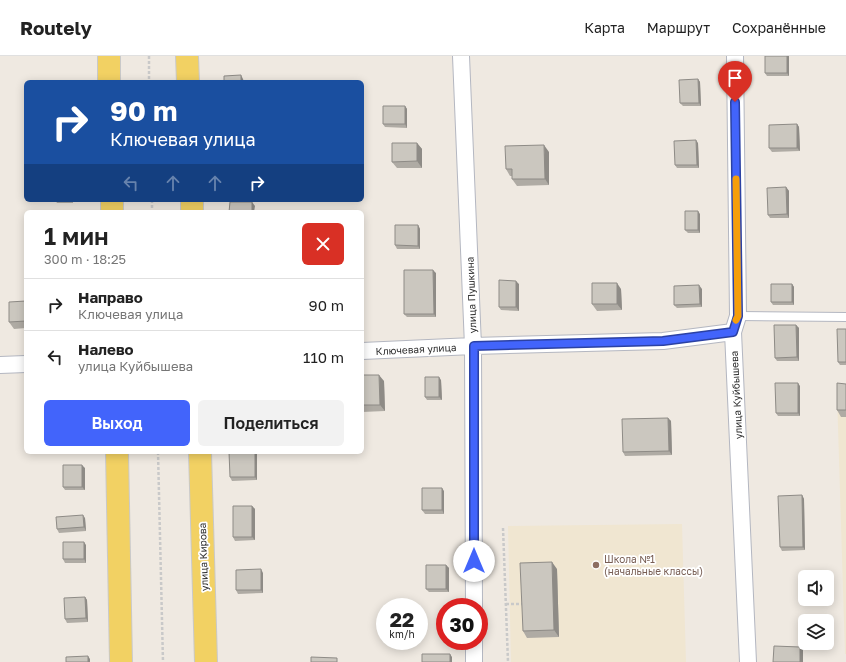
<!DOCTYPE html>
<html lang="ru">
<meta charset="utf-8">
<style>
body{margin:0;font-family:"Golos Text",sans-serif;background:#f2f2f2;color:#222;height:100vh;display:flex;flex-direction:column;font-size:15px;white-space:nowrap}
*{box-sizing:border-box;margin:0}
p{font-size:13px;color:#767676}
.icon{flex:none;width:22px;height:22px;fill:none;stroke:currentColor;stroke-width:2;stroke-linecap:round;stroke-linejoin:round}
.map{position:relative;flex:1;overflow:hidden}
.drawer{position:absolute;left:24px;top:154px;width:340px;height:244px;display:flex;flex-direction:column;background:#fff;border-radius:6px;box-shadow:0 2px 10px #0003}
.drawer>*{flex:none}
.banner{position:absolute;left:24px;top:24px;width:340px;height:122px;border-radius:6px;box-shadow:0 2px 10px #0003;background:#1a4fa0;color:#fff;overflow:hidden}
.controls{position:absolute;left:798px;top:514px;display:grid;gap:8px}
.controls a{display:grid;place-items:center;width:36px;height:36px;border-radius:6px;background:#fff;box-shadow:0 2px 10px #0003;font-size:20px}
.speed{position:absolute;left:376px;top:542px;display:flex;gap:8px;font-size:20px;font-weight:700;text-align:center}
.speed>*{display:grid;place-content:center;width:52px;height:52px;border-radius:50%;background:#fff;box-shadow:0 2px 10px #0003;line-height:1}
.speed small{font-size:10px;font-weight:400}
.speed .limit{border:6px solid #d22;background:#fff;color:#111}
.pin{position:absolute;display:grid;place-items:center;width:34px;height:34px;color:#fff;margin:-41px -17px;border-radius:50% 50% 50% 0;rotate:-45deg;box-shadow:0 0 4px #0007}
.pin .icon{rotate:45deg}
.me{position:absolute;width:44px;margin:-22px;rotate:0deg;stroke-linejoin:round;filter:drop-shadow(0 0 3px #0008)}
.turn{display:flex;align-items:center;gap:14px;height:84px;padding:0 20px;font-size:18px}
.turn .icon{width:52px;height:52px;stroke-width:2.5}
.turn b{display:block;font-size:28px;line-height:34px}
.lanes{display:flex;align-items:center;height:38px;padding:0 20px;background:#0003;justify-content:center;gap:20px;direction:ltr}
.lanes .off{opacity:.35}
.round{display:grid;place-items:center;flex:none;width:42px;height:42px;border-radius:6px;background:#f2f2f2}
.overview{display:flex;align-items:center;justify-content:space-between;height:68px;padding:0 20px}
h1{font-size:24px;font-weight:600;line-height:30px}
.action{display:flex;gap:8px;margin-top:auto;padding:8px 20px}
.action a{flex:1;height:46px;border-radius:6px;background:#4264fb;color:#fff;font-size:16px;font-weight:600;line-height:46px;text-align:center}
.action a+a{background:#f2f2f2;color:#222}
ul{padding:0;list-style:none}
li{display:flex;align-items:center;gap:12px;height:52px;padding:0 20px;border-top:1px solid #e0e0e0}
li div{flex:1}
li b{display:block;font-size:15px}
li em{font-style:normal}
header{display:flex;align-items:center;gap:24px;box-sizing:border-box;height:56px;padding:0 20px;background:#fff;border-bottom:1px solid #e0e0e0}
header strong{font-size:19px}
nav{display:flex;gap:22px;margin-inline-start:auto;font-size:14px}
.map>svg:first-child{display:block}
.education{fill:#f0e6d1}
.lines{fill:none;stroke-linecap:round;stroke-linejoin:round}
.service-casing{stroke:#b4b7c1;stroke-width:10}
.minor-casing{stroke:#b4b7c1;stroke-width:18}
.primary-casing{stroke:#c9c9c9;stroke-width:24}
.path{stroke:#c9c9c9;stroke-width:2.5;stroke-dasharray:3 2;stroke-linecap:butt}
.service{stroke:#fff;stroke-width:8}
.minor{stroke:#fff;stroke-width:16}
.primary{stroke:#f2d163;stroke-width:22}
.wall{fill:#afaba4}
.shaded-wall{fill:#8e8b86}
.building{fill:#cbc7bf;stroke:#8e8b86}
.route-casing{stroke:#2b41a3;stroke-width:10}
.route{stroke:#4264fb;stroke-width:7}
.slow{stroke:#f59e0b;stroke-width:7}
.education-dot{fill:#8d6e63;stroke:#fff;stroke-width:1.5}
.labels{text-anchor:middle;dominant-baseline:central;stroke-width:3.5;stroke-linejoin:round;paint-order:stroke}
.street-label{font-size:10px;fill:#2e2e2e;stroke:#fff}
.education-label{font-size:10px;fill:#785e54;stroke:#fff;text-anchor:start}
</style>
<header>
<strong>Routely</strong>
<nav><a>Карта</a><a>Маршрут</a><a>Сохранённые</a></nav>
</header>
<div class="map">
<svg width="846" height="606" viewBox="0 0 846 606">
<rect width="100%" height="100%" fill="#efe9e1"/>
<path class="education" d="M837 338H846V598H845Z
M682 468 686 606H511L508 470Z"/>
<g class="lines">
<defs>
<path id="service" d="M738 260 846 261"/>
<path id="minor" d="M461 0 473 290 474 551
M735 0 738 260 733 276 748 606
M362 295 473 290 663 285 733 276
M0 309 26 308
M474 585V606"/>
<path id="primary" d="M109 0V26
M187 0 188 26
M112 144V156
M192 144V156
M117 396 121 606
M200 396 206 606"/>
</defs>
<use href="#service" class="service-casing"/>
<use href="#minor" class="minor-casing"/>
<use href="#primary" class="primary-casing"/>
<path class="path" d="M149 0V26
M152 144V156
M158 396 163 606
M503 472 508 606
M506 548H524"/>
<use href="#service" class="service"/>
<use href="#minor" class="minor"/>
<use href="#primary" class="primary"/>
</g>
<path class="wall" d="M789 0V20H767L765 17Z
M698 23 700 26 701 50H683L680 47Z
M405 50 407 53V72L385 71 383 68Z
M797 68 799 71 800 95 772 96 769 92Z
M417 87 422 93V112H397L392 106Z
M698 87 699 112H677L675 109Z
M549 96V129L517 130 512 123V120H510L506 113Z
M786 131 789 135V162H770L768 159Z
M55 144H73V147H57Z
M700 158V177H688L685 174Z
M418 169 420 173V193H397L395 189Z
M436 217V261H407L404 258Z
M519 228V255L501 254 499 251Z
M792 228 794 231V249H773L771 246Z
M621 233 622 254 597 255 592 248Z
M702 233V251L677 252 674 249Z
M26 245V272L14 273 9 266Z
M796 269 799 272V305H777L775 302Z
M846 273V309H840L838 306Z
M362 319 384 325 385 355 362 356Z
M441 324 442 344H427L425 341Z
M846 328V361H841L837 354Z
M800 330V360H778L776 357Z
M668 362 671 365 672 399 625 400 623 396Z
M60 396H85V397L61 398Z
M257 398V424L232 425 230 421Z
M85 412V434H65L63 431Z
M444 435V458H425L422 454Z
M802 439 804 443 805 494 782 495 780 491Z
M252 450 255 453V484L235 485 233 481Z
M85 462 86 475 59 477 57 473Z
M86 489V507H65L63 503Z
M446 509 449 512V536H429L426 533Z
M557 513 559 581 527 582 523 575Z
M263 517V537L238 538 236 534Z
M85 541 87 544 88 566 67 567 65 563Z"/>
<path class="shaded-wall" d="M787 0H789V20L787 17Z
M241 19 243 23 244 26H241Z
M698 23 700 26 701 50 699 47Z
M405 50 407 53V72L405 68Z
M797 68 799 71 800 95 797 92Z
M696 84 698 87 699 112 697 109Z
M417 87 422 93V112L417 105Z
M544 89 549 96V129L545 123Z
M786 131 789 135V162L787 158Z
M252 146 255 150 254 156H252Z
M698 155 700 158V177L698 174Z
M418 169 420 173V193L418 190Z
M433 214 436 217V261L434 258Z
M516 225 519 228V255L516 251Z
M617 227 621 233 622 254 617 248Z
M792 228 794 231V249L792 246Z
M699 229 702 233V251L700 248Z
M796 269 799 272V305L797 301Z
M379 319 384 325 385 355 380 349Z
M439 321 441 324 442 344 439 341Z
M798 327 800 330V360L798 357Z
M668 362 671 365 672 399 669 395Z
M255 396 257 398V424L255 421Z
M82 409 85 412V434L82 431Z
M442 432 444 435V458L442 454Z
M802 439 804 443 805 494 803 491Z
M252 450 255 453V484L252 481Z
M83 459 85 462 86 475 84 471Z
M84 486 86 489V507L84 503Z
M552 506 557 513 559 581 554 574Z
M446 509 449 512V536L446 533Z
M261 513 263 517V537L261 534Z
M85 541 87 544 88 566 86 562Z
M800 591 803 594V606H800Z
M450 598 452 601V606H450Z
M88 600 90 603V606H88Z"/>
<path class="building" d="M765 0H787V17H765Z
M241 19V26H224V20Z
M698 23 699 47H680L679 24Z
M383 50H405V68H383Z
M797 68V92H769V69Z
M696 84 697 109H675L674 85Z
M392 87H417V105L392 106Z
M544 89 545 123H512V113H506L505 90Z
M786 131 787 158 768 159 767 132Z
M230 146H252V156H229Z
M685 155H698V174H685Z
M395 169H418V190L395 189Z
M404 214H433L434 258H404Z
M499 224 516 225V251H499Z
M592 227H617V248H592Z
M771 228H792V246H771Z
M699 229 700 248 674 249V230Z
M26 245V265L9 266V246Z
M774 269H796L797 301 775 302Z
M837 273H846V306H838Z
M362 319H379L380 349H362Z
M425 321H439V341H425Z
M775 327H798V357H776Z
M837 327 846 328V354H837Z
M668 362 669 395 623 396 622 363Z
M229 396H255V421H230Z
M63 409H82V431H63Z
M422 432H442V454H422Z
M802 439 803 491H780L778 440Z
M233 450H252V481H233Z
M83 459 84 471 57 473 56 461Z
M63 486H84V503H63Z
M552 506 554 574 523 575 520 507Z
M426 509H446V533H426Z
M261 513V534H236V514Z
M85 541 86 562 65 563 64 542Z
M774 590 800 591V606H773Z
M422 598H450V606H422Z
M88 600V606H66V601Z
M311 601 337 602V606H311Z"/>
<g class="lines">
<defs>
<path id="route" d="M474 505V290L663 285 733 276 738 260 735 46"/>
</defs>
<use href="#route" class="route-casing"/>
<use href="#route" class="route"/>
<path class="slow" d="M736 123 738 260 736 264"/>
</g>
<circle class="education-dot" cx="596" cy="509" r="4"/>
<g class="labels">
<g class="street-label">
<text transform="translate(471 239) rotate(-92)">улица Пушкина</text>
<text transform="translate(416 293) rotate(-3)">Ключевая улица</text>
<text transform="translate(736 339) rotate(-93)">улица Куйбышева</text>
<text transform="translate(203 501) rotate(-92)">улица Кирова</text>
</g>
<g class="education-label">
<text x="604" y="503">Школа №1<tspan x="604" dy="12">(начальные классы)</tspan></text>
</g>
</g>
</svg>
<div class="controls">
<a><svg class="icon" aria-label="sound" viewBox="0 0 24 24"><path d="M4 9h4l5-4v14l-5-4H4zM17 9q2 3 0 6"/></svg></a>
<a><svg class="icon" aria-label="layers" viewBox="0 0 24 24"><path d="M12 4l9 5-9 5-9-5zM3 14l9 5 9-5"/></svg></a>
</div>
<div class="speed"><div>22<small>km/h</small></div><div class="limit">30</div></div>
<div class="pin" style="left:735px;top:46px;background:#d93025"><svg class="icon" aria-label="arrive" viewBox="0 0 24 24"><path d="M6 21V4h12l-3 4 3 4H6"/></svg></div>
<svg class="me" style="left:474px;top:505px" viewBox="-20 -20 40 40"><circle r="19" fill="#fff"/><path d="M0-13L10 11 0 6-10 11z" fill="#4264fb"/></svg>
<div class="banner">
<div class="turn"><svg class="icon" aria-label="right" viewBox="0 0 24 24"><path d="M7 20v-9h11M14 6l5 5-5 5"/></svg><div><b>90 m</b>Ключевая улица</div></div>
<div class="lanes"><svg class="icon off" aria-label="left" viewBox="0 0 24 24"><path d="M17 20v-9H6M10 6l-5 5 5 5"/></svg><svg class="icon off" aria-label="ahead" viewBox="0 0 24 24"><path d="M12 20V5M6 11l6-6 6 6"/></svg><svg class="icon off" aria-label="ahead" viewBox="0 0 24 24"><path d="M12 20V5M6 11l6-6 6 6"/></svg><svg class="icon" aria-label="right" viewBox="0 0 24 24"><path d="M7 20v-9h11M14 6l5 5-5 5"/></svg></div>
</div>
<section class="drawer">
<div class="overview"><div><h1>1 мин</h1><p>300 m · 18:25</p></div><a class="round" style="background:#d93025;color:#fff"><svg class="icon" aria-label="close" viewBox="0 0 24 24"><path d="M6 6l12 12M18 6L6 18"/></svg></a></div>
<ul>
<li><svg class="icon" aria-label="right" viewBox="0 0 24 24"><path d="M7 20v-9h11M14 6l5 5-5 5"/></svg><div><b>Направо</b><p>Ключевая улица</p></div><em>90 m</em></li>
<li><svg class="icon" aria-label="left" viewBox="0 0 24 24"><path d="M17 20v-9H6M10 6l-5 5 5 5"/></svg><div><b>Налево</b><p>улица Куйбышева</p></div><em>110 m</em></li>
</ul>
<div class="action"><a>Выход</a><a>Поделиться</a></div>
</section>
</div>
